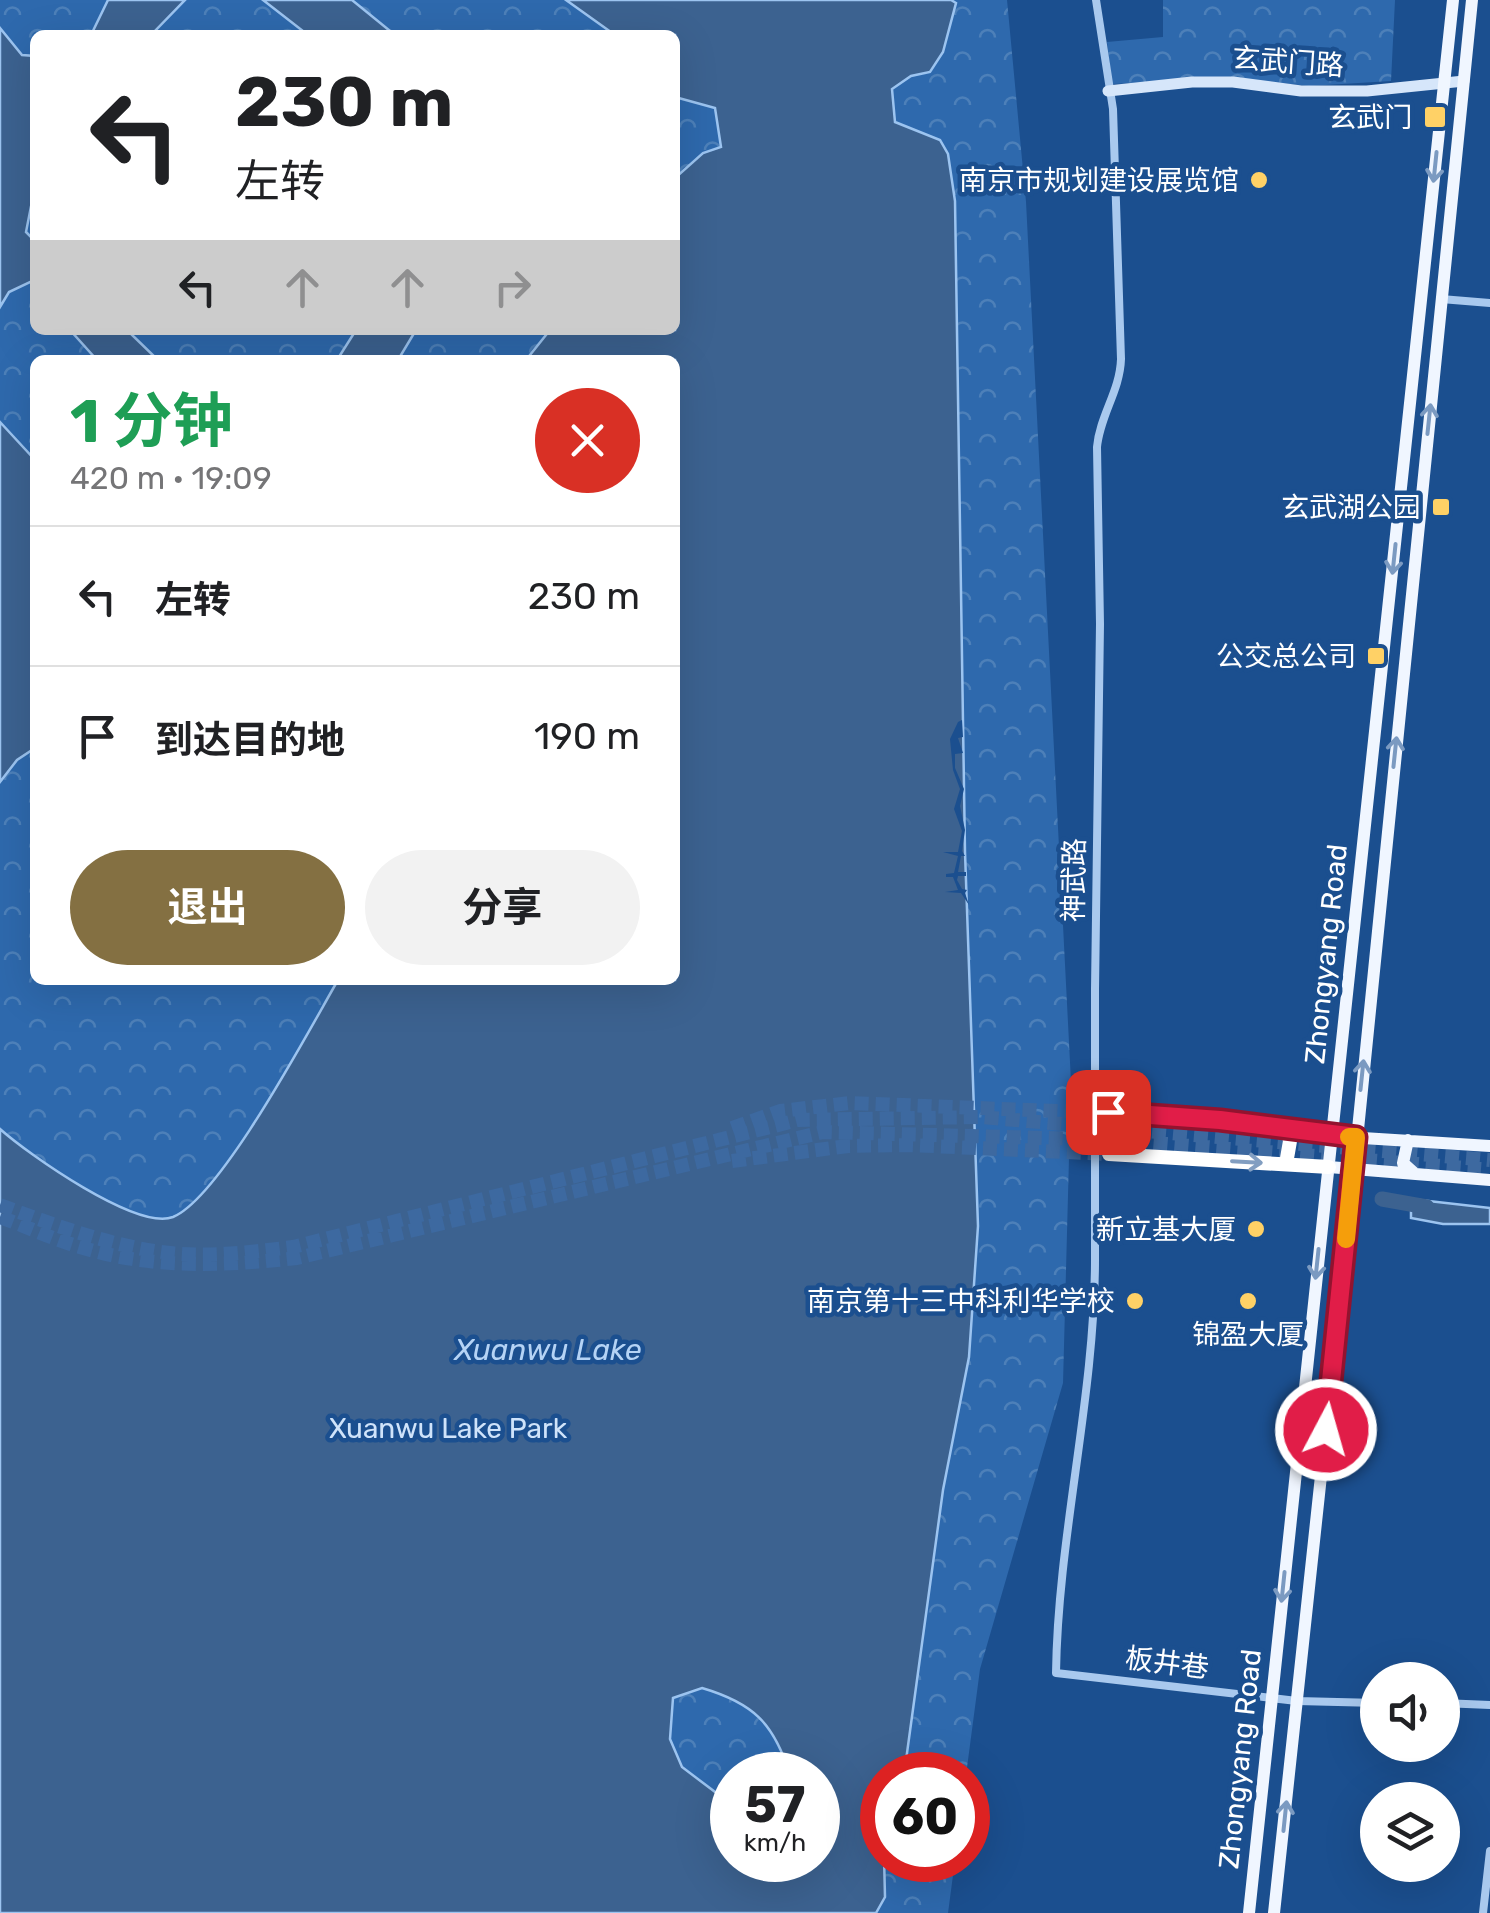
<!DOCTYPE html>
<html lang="zh">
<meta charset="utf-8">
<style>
body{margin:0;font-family:Rubik,"Noto Sans SC",sans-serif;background:#f2f2f2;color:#202124;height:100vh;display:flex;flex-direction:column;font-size:38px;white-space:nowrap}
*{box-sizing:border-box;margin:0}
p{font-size:32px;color:#757577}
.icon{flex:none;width:55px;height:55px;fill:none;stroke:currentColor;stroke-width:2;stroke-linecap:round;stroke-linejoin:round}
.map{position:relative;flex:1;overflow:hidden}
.details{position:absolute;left:30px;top:355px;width:650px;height:630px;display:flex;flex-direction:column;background:#fff;border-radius:15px;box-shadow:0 10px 40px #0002}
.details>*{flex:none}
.guide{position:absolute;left:30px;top:30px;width:650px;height:305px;border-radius:15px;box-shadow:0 10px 40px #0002;background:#fff;color:#202124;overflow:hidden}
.tools{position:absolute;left:1360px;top:1662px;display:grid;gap:20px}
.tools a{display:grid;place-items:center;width:100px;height:100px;border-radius:50%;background:#fff;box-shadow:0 10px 40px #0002;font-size:50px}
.speed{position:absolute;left:710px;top:1752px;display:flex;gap:20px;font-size:50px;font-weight:700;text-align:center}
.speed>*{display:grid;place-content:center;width:130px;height:130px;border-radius:50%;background:#fff;box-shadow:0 10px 40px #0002;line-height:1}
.speed small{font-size:25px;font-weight:400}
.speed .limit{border:15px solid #d22;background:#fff;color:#111}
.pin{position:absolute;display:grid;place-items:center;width:85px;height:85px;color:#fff;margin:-42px;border-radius:20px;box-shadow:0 5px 15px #0006}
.me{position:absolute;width:110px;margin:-55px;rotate:6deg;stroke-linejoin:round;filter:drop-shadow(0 0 8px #0008)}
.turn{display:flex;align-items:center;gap:35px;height:210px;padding:0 40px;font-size:45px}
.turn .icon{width:130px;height:130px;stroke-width:2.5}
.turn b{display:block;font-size:70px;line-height:85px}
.lanes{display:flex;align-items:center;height:95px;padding:0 40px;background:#0003;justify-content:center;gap:50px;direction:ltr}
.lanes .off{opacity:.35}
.round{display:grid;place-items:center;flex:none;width:105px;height:105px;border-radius:52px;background:#f2f2f2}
.summary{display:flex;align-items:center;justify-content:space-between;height:170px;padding:0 40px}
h1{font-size:60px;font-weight:700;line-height:75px;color:#1e9e55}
.button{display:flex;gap:20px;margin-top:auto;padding:20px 40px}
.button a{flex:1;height:115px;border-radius:60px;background:#847042;color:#fff;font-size:40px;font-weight:700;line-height:115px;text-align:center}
.button a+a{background:#f2f2f2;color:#202124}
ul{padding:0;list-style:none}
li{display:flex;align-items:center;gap:30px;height:140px;padding:0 40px;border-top:2px solid #e0e0e0}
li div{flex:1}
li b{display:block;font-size:38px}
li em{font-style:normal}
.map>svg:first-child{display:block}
.forest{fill:url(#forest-crowns);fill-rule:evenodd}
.water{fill:#3c6290;stroke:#9cc4f0;stroke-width:2.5;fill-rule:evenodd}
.pier{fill:#1b4f8f}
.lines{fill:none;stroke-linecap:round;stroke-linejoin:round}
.river{stroke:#3c6290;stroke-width:15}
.highway-tunnel{stroke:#3d69a0;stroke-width:14;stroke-dasharray:14 7;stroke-linecap:butt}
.street{stroke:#a9c9ee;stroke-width:8}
.secondary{stroke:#d6e6fa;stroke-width:11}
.primary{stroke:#f0f6ff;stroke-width:12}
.highway{stroke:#fff;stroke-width:14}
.street-bridge{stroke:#a9c9ee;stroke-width:8}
.oneway{stroke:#7b9ac1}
.oneway2{stroke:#829ec1}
.route-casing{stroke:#92132f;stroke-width:25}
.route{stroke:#e11d48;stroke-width:18}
.slow{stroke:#f59e0b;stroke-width:18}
.poi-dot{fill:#ffd166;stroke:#1b4f8f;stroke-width:4}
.labels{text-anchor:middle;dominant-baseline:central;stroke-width:9;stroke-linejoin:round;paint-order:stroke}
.street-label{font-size:28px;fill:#fff;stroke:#1b4f8f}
.poi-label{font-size:28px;fill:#fff;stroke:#1b4f8f;text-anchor:end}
.park-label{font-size:28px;fill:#cfe3fa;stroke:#1b4f8f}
.water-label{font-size:30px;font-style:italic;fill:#b5d3f5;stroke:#1b4f8f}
</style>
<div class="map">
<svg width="1490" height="1913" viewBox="0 0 1490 1913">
<defs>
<pattern id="forest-crowns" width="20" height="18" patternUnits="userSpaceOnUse" patternTransform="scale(2.5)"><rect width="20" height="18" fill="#2e69ad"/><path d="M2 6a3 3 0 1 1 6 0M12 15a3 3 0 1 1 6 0" fill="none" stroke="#4d80b9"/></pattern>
</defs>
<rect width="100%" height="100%" fill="#1b4f8f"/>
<path class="forest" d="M0 0H1007L1026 202 1071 1082 1063 1383 980 1669 966 1775H882V1860H955L948 1913H0ZM35 35H675V330H35ZM35 360H675V980H35ZM732 1775H818V1860H732Z
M1163 0H1395L1391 81 1309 86 1232 78 1112 84 1107 42 1163 37Z"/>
<path class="water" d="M108 0H185L151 35H91Z
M263 0H352L395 35H308Z
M566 0H951L956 3 943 52 930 72 911 76 892 89 895 122 940 140 948 154 955 201 965 852 978 1226 969 1357 943 1490 904 1775H882L885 1897 876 1913H0V1129C28 1154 137 1231 173 1217 221 1197 309 1030 338 980H675V360H526L550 330H675V178L703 153 721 147 715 108 675 97V35H615ZM702 1688C753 1703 774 1723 790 1775H818V1860H732V1812L719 1795 682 1767 670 1739 673 1698Z
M0 28 22 55 35 56V186L26 232 35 241V283L30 282 9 292 0 307Z
M70 330H127L158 360H97Z
M356 330H416L398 360H337Z
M0 422 35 460V748L17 760 0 782Z
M1411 1199 1490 1208V1224H1443L1411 1218Z"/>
<path class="pier" d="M962 720 963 737 958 738 963 753 955 754V768L964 789 960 806 965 830 962 851 965 856H961L958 872H966V876H958L957 880 962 889 967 890 965 893 969 905 961 893 945 892 958 890 953 877H946V874L954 873 958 856 943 852H958L962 831 954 809 960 789 953 770 950 739 958 722Z"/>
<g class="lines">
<path class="river" d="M1382 1199 1427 1207"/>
<path class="highway-tunnel" d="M732 1128 780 1111 850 1103 1107 1113
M732 1161 848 1146 909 1145 1109 1154
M0 1205C54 1225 113 1247 170 1253 211 1257 253 1252 293 1247L798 1120 980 1117 1490 1160
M0 1217C27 1227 53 1239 80 1247 150 1269 225 1266 297 1258L823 1132 1118 1140 1481 1169"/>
<path class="street" d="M1441 299 1490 303
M1095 990 1100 624 1097 447C1100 415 1120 391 1121 359L1113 109 1096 0
M1095 1259C1095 1398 1058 1534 1056 1673L1297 1701 1378 1703
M1442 1703 1490 1705
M1483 1913 1490 1851"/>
<path class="secondary" d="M1108 91 1192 82H1233L1301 91H1367L1464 81"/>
<path class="primary" d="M1331 1136 1490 1146
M1408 1140 1403 1163 1413 1172
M1329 1167 1490 1180
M1249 1913 1453 0
M1274 1913 1354 1169 1472 0"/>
<path class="highway" d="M1108 1113 1220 1120 1331 1136
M1109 1154 1329 1167
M1286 1164 1290 1141 1287 1128"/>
<path class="street-bridge" d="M1095 990V1259"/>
</g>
<defs><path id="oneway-shaft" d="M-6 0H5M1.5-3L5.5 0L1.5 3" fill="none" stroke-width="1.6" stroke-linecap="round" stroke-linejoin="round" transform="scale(2.5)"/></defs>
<g class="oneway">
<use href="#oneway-shaft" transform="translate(1435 167) rotate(96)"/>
<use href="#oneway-shaft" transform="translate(1429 419) rotate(-84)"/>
<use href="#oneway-shaft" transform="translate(1394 559) rotate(96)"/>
<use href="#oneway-shaft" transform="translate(1395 752) rotate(-84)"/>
<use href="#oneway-shaft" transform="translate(1362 1075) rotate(-84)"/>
<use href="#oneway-shaft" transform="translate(1317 1264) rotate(96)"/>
<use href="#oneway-shaft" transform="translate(1283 1587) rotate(96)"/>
<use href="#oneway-shaft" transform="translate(1285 1816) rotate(-84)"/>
</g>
<use class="oneway2" href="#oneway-shaft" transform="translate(1247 1162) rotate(3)"/>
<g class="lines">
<defs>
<path id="route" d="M1108 1112 1220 1120 1356 1137 1326 1430"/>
</defs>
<use href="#route" class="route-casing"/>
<use href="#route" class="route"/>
<path class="slow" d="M1346 1239 1356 1137H1349"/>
</g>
<g class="poi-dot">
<rect x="1423" y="105" width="24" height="24" rx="5"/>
<circle cx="1259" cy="180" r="10"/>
<rect x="1431" y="497" width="20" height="20" rx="5"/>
<rect x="1366" y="646" width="20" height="20" rx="5"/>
<circle cx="1256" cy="1229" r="10"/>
<circle cx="1135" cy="1301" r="10"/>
<circle cx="1248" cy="1301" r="10"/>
</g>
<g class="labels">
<g class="street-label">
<text transform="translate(1288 62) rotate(4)">玄武门路</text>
<text transform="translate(1074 880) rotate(-89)">神武路</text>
<text transform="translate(1326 954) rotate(-84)">Zhongyang Road</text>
<text transform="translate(1167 1663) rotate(7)">板井巷</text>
<text transform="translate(1240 1759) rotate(-84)">Zhongyang Road</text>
</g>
<g class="poi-label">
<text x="1412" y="117">玄武门</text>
<text x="1239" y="180">南京市规划建设展览馆</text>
<text x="1421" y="507">玄武湖公园</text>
<text x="1356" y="656">公交总公司</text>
<text x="1236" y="1229">新立基大厦</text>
<text x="1115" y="1301">南京第十三中科利华学校</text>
<text x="1248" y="1334" text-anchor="middle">锦盈大厦</text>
</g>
<g class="park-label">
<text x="448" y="1428">Xuanwu Lake Park</text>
</g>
<g class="water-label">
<text x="548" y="1350">Xuanwu Lake</text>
</g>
</g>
</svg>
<div class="tools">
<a><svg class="icon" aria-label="sound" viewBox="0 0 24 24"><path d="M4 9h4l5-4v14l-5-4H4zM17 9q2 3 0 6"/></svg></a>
<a><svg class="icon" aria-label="layers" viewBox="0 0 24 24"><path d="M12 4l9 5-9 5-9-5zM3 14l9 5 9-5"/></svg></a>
</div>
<div class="speed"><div>57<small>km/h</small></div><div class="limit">60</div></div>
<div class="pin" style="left:1108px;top:1112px;background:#d93025"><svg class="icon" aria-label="arrive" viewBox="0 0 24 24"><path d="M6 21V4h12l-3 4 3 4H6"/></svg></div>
<svg class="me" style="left:1326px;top:1430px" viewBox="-20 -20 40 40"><circle r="17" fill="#e11d48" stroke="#fff" stroke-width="3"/><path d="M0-11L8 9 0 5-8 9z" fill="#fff"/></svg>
<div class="guide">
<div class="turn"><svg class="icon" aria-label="left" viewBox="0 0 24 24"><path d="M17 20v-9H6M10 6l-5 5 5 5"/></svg><div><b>230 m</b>左转</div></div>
<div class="lanes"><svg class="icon" aria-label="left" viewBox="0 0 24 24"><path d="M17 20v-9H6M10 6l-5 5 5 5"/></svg><svg class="icon off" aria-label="ahead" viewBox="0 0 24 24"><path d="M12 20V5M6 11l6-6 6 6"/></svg><svg class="icon off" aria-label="ahead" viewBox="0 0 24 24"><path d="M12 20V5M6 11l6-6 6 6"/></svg><svg class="icon off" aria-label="right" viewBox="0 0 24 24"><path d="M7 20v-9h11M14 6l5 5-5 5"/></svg></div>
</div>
<section class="details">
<div class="summary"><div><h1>1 分钟</h1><p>420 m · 19:09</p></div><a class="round" style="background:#d93025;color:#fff"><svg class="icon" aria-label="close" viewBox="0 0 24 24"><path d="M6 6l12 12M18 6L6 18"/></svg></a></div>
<ul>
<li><svg class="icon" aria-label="left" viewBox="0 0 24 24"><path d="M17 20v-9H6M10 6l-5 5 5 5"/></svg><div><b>左转</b></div><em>230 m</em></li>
<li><svg class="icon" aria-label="arrive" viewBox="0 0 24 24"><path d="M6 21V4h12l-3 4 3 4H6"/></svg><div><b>到达目的地</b></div><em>190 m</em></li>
</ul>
<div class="button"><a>退出</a><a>分享</a></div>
</section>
</div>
